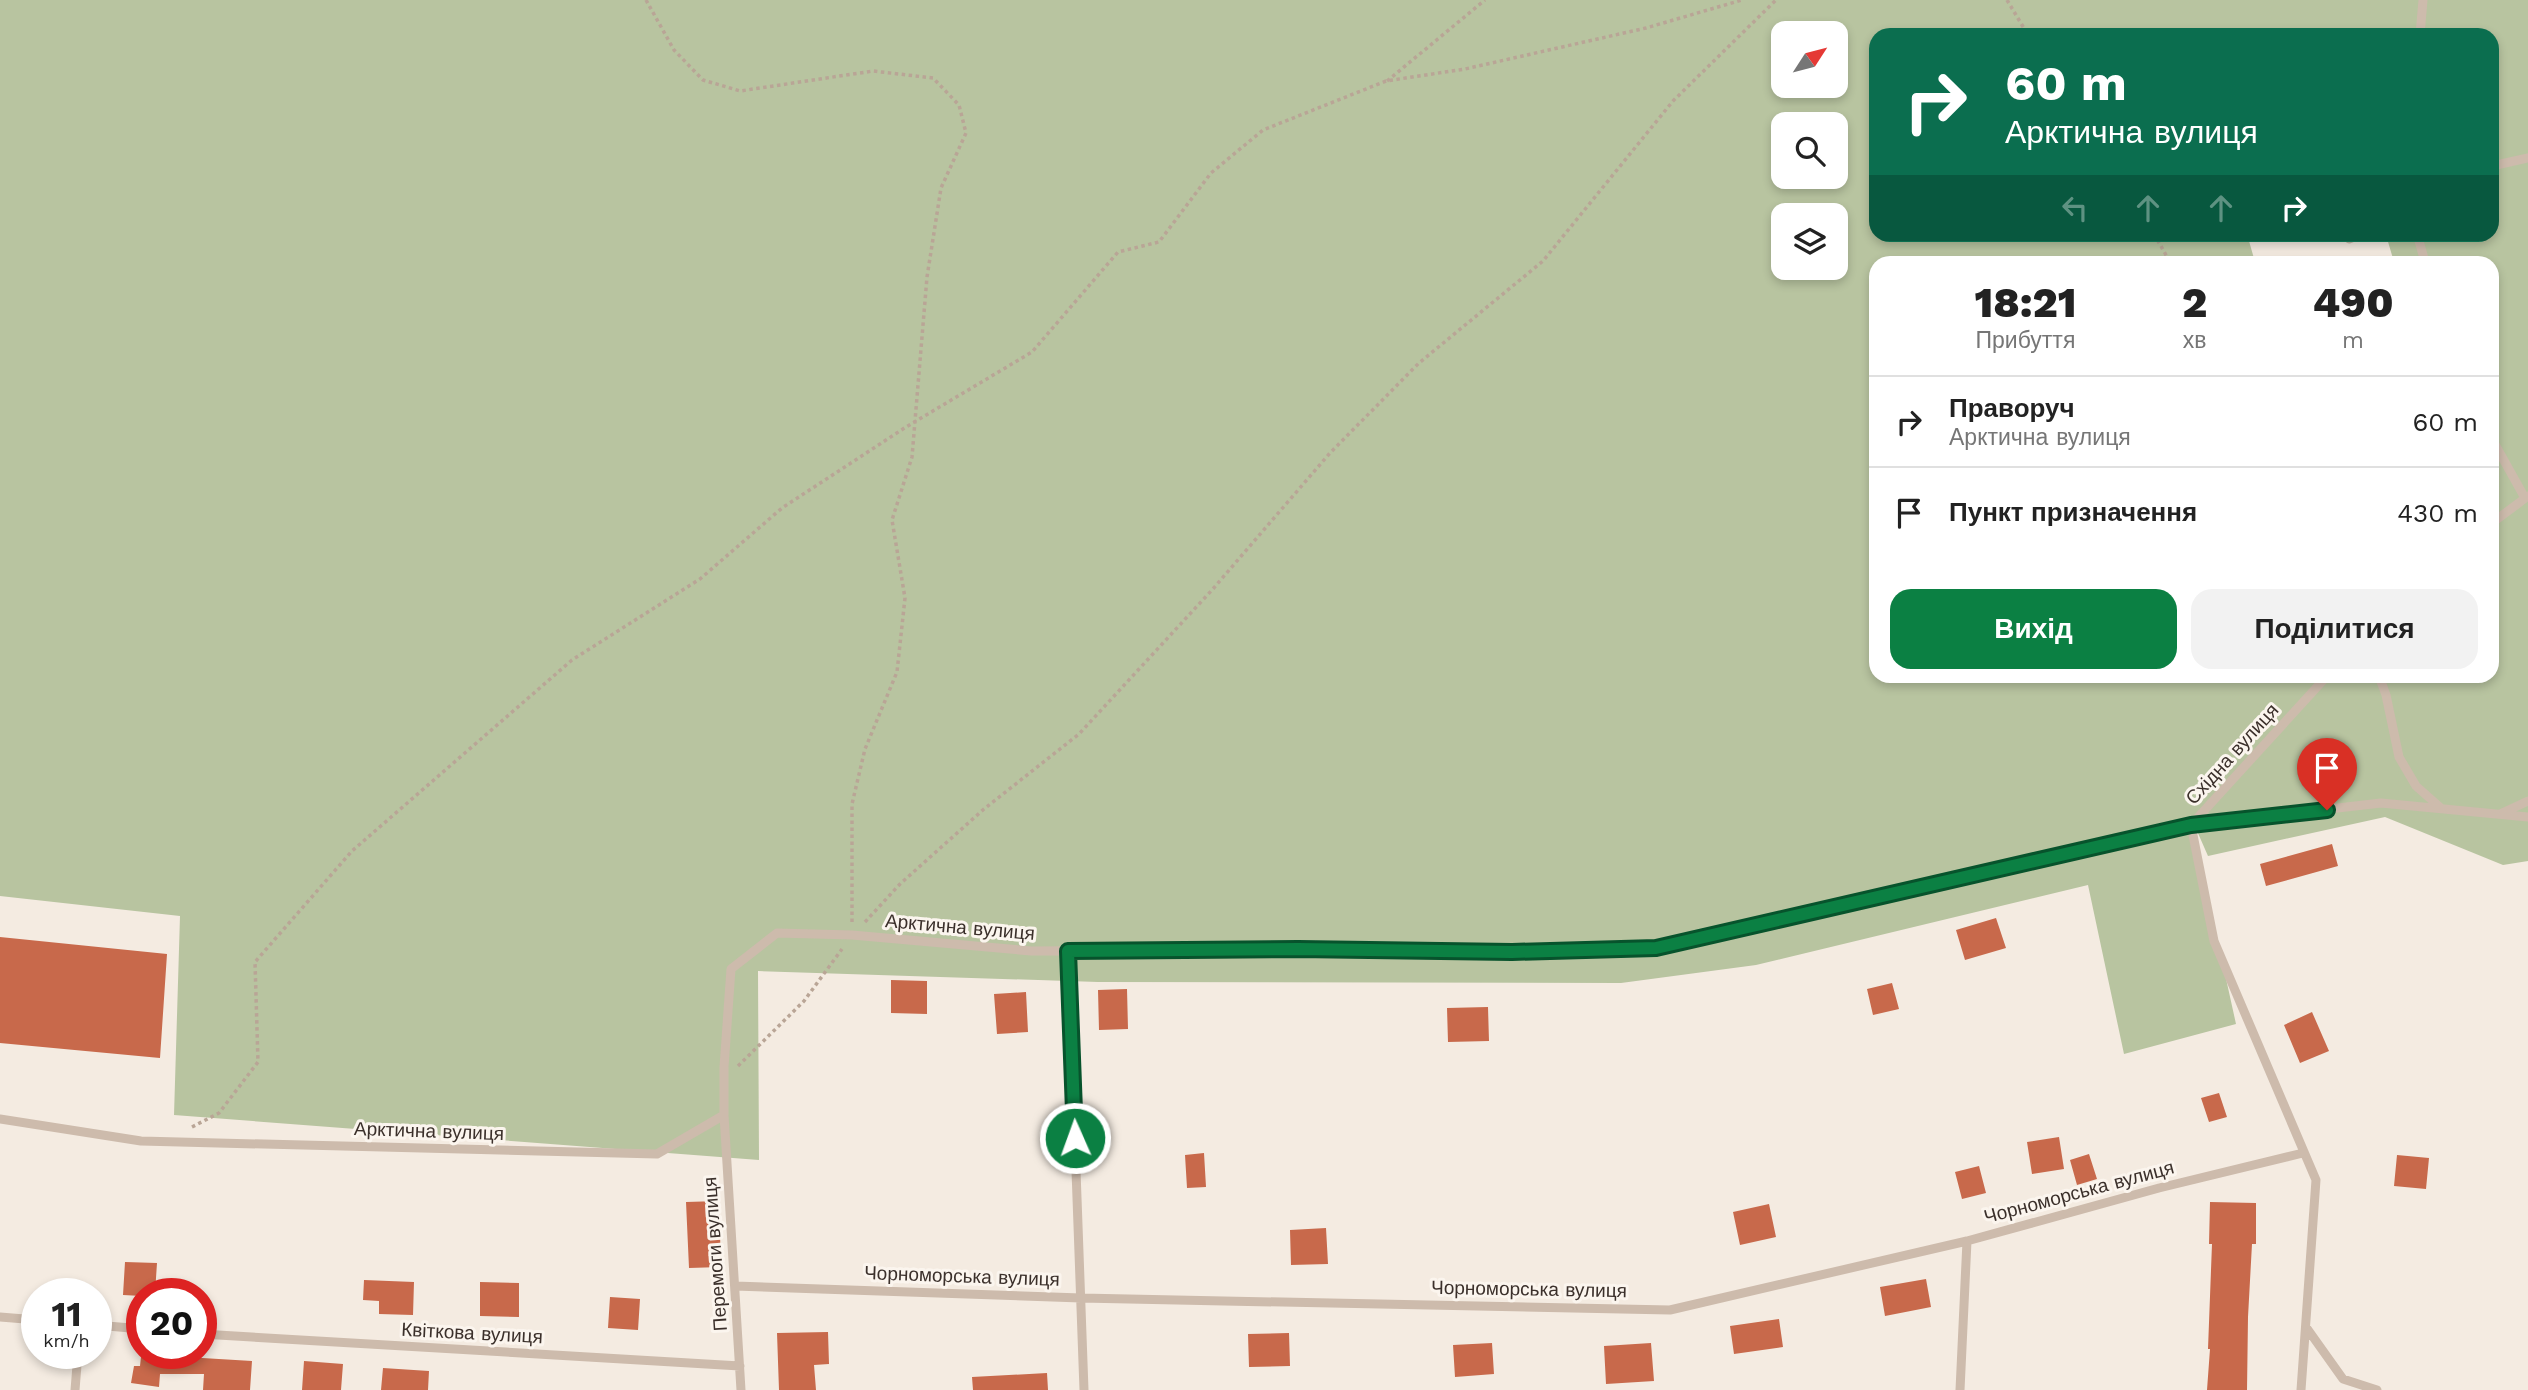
<!DOCTYPE html>
<html lang="uk">
<meta charset="utf-8">
<style>
body{margin:0;font-family:"Work Sans",sans-serif;background:#f2f2f2;color:#222;height:100vh;display:flex;flex-direction:column;font-size:26px;white-space:nowrap}
*{box-sizing:border-box;margin:0}
p{font-size:23px;color:#767676}
.icon{flex:none;width:38px;height:38px;fill:none;stroke:currentColor;stroke-width:2;stroke-linecap:round;stroke-linejoin:round}
.map{position:relative;flex:1;overflow:hidden}
.sheet{position:absolute;left:1869px;top:256px;width:630px;height:427px;display:flex;flex-direction:column;background:#fff;border-radius:21px;box-shadow:0 4px 10px #0003}
.sheet>*{flex:none}
.top-card{position:absolute;left:1869px;top:28px;width:630px;height:214px;border-radius:21px;box-shadow:0 4px 10px #0003;background:#0b6e4f;color:#fff;overflow:hidden}
.needle{width:46px;rotate:54deg}
.fabs{position:absolute;left:1771px;top:21px;display:grid;gap:14px}
.fabs a{display:grid;place-items:center;width:77px;height:77px;border-radius:14px;background:#fff;box-shadow:0 4px 10px #0003;font-size:35px}
.speed{position:absolute;left:21px;top:1278px;display:flex;gap:14px;font-size:35px;font-weight:700;text-align:center}
.speed>*{display:grid;place-content:center;width:91px;height:91px;border-radius:50%;background:#fff;box-shadow:0 4px 10px #0003;line-height:1}
.speed small{font-size:18px;font-weight:400}
.speed .limit{border:10px solid #d22;background:#fff;color:#111}
.pin{position:absolute;display:grid;place-items:center;width:60px;height:60px;color:#fff;margin:-72px -30px;border-radius:50% 50% 50% 0;rotate:-45deg;box-shadow:0 0 7px #0007}
.pin .icon{rotate:45deg}
.me{position:absolute;width:77px;margin:-38px;rotate:358deg;stroke-linejoin:round;filter:drop-shadow(0 0 5px #0008)}
.turn{display:flex;align-items:center;gap:24px;height:147px;padding:0 21px;font-size:32px}
.turn .icon{width:91px;height:91px;stroke-width:2.5}
.turn b{display:block;font-size:49px;line-height:60px}
.lanes{display:flex;align-items:center;height:66px;padding:0 21px;background:#0003;justify-content:center;gap:35px;direction:ltr}
.lanes .off{opacity:.35}
.eta{display:flex;justify-content:space-evenly;align-items:center;height:119px;text-align:center}
.eta b{font-size:42px;font-weight:800;line-height:49px}
.action{display:flex;gap:14px;margin-top:auto;padding:14px 21px}
.action a{flex:1;height:80px;border-radius:21px;background:#0b8043;color:#fff;font-size:28px;font-weight:800;line-height:80px;text-align:center}
.action a+a{background:#f2f2f2;color:#222}
ul{padding:0;list-style:none}
li{display:flex;align-items:center;gap:21px;height:91px;padding:0 21px;border-top:2px solid #e0e0e0}
li div{flex:1}
li b{display:block;font-size:26px}
li em{font-style:normal}
.map>svg:first-child{display:block}
.green{fill:#b8c4a0;fill-rule:evenodd}
.building{fill:#c8694b}
.lines{fill:none;stroke-linecap:round;stroke-linejoin:round}
.path{stroke:#b9a596;stroke-width:3.5;stroke-dasharray:3.5 3.5;stroke-linecap:butt}
.lane{stroke:#cdbbac;stroke-width:9}
.route-casing{stroke:#07532c;stroke-width:18}
.route{stroke:#0b8043;stroke-width:12}
.labels{text-anchor:middle;dominant-baseline:central;stroke-width:6;stroke-linejoin:round;paint-order:stroke}
.street-label{font-size:19px;fill:#3b302b;stroke:#fbf5ee}
</style>
<div class="map">
<svg width="2528" height="1390" viewBox="0 0 2528 1390">
<rect width="100%" height="100%" fill="#f4ebe1"/>
<path class="green" d="M0 0H2528V861L2503 865 2385 817 2208 856 2190 815 2236 1024 2124 1054 2088 885 1756 965 1621 983 1098 982 758 971 759 1160 174 1115 180 916 0 896ZM1783 33H1836V86H1783ZM1876 35H2492V234L2386 235 2394 262H2492V676H1876V262H2255L2247 234H1876ZM1783 124H1836V177H1783ZM1783 215H1836V268H1783Z"/>
<path class="building" d="M2332 844 2338 866 2266 886 2260 864Z
M1996 918 2006 948 1965 960 1956 930Z
M0 937 167 954 160 1058 0 1043Z
M891 980 927 981V1014L891 1013Z
M1892 983 1899 1009 1873 1015 1867 989Z
M1127 989 1128 1029 1099 1030 1098 990Z
M1026 992 1028 1032 997 1034 994 994Z
M1488 1007 1489 1041 1448 1042 1447 1008Z
M2312 1012 2329 1051 2300 1063 2284 1025Z
M2219 1093 2227 1117 2209 1122 2201 1098Z
M2059 1137 2064 1169 2032 1174 2027 1142Z
M1204 1153 1206 1187 1187 1188 1185 1155Z
M2089 1154 2097 1179 2077 1185 2070 1160Z
M2397 1155 2429 1158 2426 1189 2394 1186Z
M1979 1166 1986 1193 1962 1199 1955 1172Z
M719 1201 721 1267 689 1268 686 1202Z
M2210 1202 2256 1203V1244H2252L2248 1317 2247 1390H2207L2210 1349H2208L2212 1244H2209Z
M1769 1204 1776 1237 1740 1245 1733 1212Z
M1326 1228 1328 1264 1291 1265 1290 1230Z
M125 1262 157 1263 155 1293H142V1296L123 1295Z
M1926 1279 1931 1307 1885 1316 1880 1287Z
M364 1280 414 1282 413 1315 379 1314V1301L363 1300Z
M480 1282 519 1283V1317L480 1316Z
M610 1297 640 1299 638 1330 608 1328Z
M1779 1319 1783 1347 1734 1354 1730 1326Z
M828 1332 829 1364 814 1365 816 1390H779L777 1333Z
M1289 1333 1290 1366 1249 1367 1248 1334Z
M1492 1343 1494 1374 1455 1377 1453 1345Z
M1651 1343 1654 1381 1606 1384 1604 1346Z
M169 1356 252 1361 250 1390H203L204 1374H160L159 1387 131 1383 134 1366H140L141 1357 170 1361Z
M304 1361 343 1364 341 1390H302Z
M383 1368 429 1371 428 1390H381Z
M1047 1373 1048 1390H973L972 1377Z"/>
<g class="lines">
<path class="path" d="M646 0 674 50 703 80 740 91 873 71 933 78 959 105 966 133 941 188 927 277 912 457 892 520 905 598 897 672 865 749 852 804V924
M2007 0 2028 35
M1387 81 1485 0
M2154 234 2170 262
M865 922 900 884 984 809 1079 734 1212 590 1330 453 1419 363 1543 261 1673 101 1776 0
M738 1066 804 1001 842 949
M192 1127 219 1113 258 1062 255 962 352 851 572 660 700 579 782 508 906 427 1032 352 1118 252 1159 242 1211 173 1263 130 1386 81 1465 69 1646 28 1742 0"/>
<path class="lane" d="M2420 35 2423 0
M2492 166 2528 158
M2417 234 2425 262
M2349 239 2362 234
M2492 439 2525 498
M2492 523 2528 496
M2379 676 2386 695 2399 757 2416 786 2442 809
M2500 814 2528 801
M1068 951 1084 1390
M724 1115 741 1390
M0 1119 141 1141 657 1154 724 1115V1067L731 969 777 933 852 935 1031 951 1298 949 1512 952 1655 948 2191 825 2381 803 2528 817
M735 1286 1081 1298 1670 1310 1967 1241 2159 1188 2303 1153
M0 1317 37 1320
M96 1325 142 1329
M2306 1327 2343 1379 2377 1390
M201 1334 740 1366
M75 1390 78 1353
M1960 1390 1967 1241
M2301 1390 2316 1180 2214 941 2191 825 2327 676"/>
</g>
<g class="lines">
<defs>
<path id="route" d="M1075 1138 1068 951 1298 949 1512 952 1656 948 2191 825 2327 810"/>
</defs>
<use href="#route" class="route-casing"/>
<use href="#route" class="route"/>
</g>
<g class="labels">
<g class="street-label">
<text transform="translate(2232 754) rotate(-48)">Східна вулиця</text>
<text transform="translate(960 927) rotate(5)">Арктична вулиця</text>
<text transform="translate(429 1131) rotate(2)">Арктична вулиця</text>
<text transform="translate(2079 1192) rotate(-15)">Чорноморська вулиця</text>
<text transform="translate(715 1254) rotate(-94)">Перемоги вулиця</text>
<text transform="translate(962 1276) rotate(2)">Чорноморська вулиця</text>
<text transform="translate(1529 1289) rotate(1)">Чорноморська вулиця</text>
<text transform="translate(472 1333) rotate(3)">Квіткова вулиця</text>
</g>
</g>
</svg>
<div class="fabs">
<a><svg class="needle" viewBox="-14 -14 28 28"><path d="M0-13l5 13h-10z" fill="#e53935"/><path d="M0 13l5-13h-10z" fill="#767676"/></svg></a>
<a><svg class="icon" aria-label="search" viewBox="0 0 24 24"><circle cx="10" cy="10" r="6"/><path d="M15 15l6 6"/></svg></a>
<a><svg class="icon" aria-label="layers" viewBox="0 0 24 24"><path d="M12 4l9 5-9 5-9-5zM3 14l9 5 9-5"/></svg></a>
</div>
<div class="speed"><div>11<small>km/h</small></div><div class="limit">20</div></div>
<div class="pin" style="left:2327px;top:810px;background:#d93025"><svg class="icon" aria-label="arrive" viewBox="0 0 24 24"><path d="M6 21V4h12l-3 4 3 4H6"/></svg></div>
<svg class="me" style="left:1075px;top:1138px" viewBox="-20 -20 40 40"><circle r="17" fill="#0b8043" stroke="#fff" stroke-width="3"/><path d="M0-11L8 9 0 5-8 9z" fill="#fff"/></svg>
<div class="top-card">
<div class="turn"><svg class="icon" aria-label="right" viewBox="0 0 24 24"><path d="M7 20v-9h11M14 6l5 5-5 5"/></svg><div><b>60 m</b>Арктична вулиця</div></div>
<div class="lanes"><svg class="icon off" aria-label="left" viewBox="0 0 24 24"><path d="M17 20v-9H6M10 6l-5 5 5 5"/></svg><svg class="icon off" aria-label="ahead" viewBox="0 0 24 24"><path d="M12 20V5M6 11l6-6 6 6"/></svg><svg class="icon off" aria-label="ahead" viewBox="0 0 24 24"><path d="M12 20V5M6 11l6-6 6 6"/></svg><svg class="icon" aria-label="right" viewBox="0 0 24 24"><path d="M7 20v-9h11M14 6l5 5-5 5"/></svg></div>
</div>
<section class="sheet">
<div class="eta">
<div><b>18:21</b><p>Прибуття</p></div>
<div><b>2</b><p>хв</p></div>
<div><b>490</b><p>m</p></div>
</div>
<ul>
<li><svg class="icon" aria-label="right" viewBox="0 0 24 24"><path d="M7 20v-9h11M14 6l5 5-5 5"/></svg><div><b>Праворуч</b><p>Арктична вулиця</p></div><em>60 m</em></li>
<li><svg class="icon" aria-label="arrive" viewBox="0 0 24 24"><path d="M6 21V4h12l-3 4 3 4H6"/></svg><div><b>Пункт призначення</b></div><em>430 m</em></li>
</ul>
<div class="action"><a>Вихід</a><a>Поділитися</a></div>
</section>
</div>
